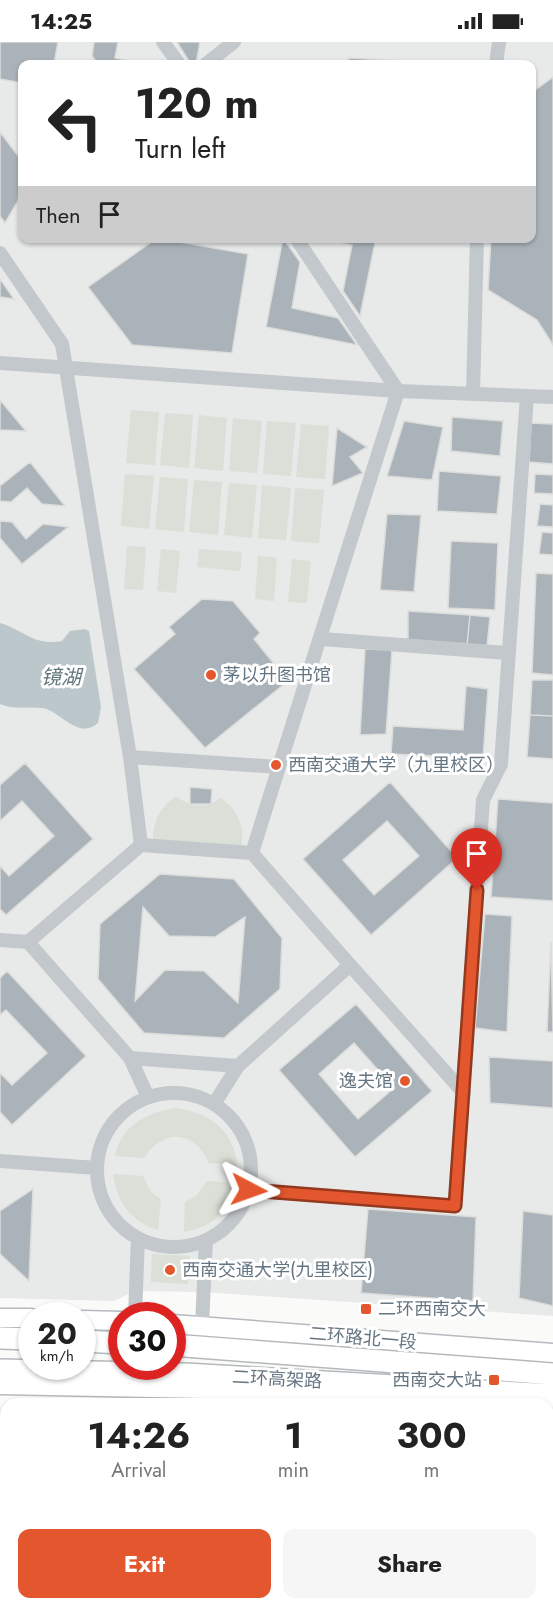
<!DOCTYPE html>
<meta charset="utf-8">
<style>
body{margin:0;font-family:Jost,"Noto Sans SC",sans-serif;background:#f6f6f6;color:#222;height:100vh;display:flex;flex-direction:column;font-size:22px;white-space:nowrap}
*{box-sizing:border-box;margin:0}
p{font-size:20px;color:#767676}
.icon{flex:none;width:33px;height:33px;fill:none;stroke:currentColor;stroke-width:2;stroke-linecap:round;stroke-linejoin:round}
.map{position:relative;flex:1;overflow:hidden}
.panel{position:absolute;left:0px;top:1356px;width:554px;height:212px;display:flex;flex-direction:column;background:#fff;border-radius:18px 18px 0 0;box-shadow:0 2px 4px #0004}
.panel>*{flex:none}
.guide{position:absolute;left:18px;top:18px;width:518px;height:183px;border-radius:12px;box-shadow:0 2px 4px #0004;background:#fff;color:#222;overflow:hidden}
.speed{position:absolute;left:18px;top:1260px;display:flex;gap:12px;font-size:30px;font-weight:700;text-align:center}
.speed>*{display:grid;place-content:center;width:78px;height:78px;border-radius:50%;background:#fff;box-shadow:0 2px 4px #0004;line-height:1}
.speed small{font-size:15px;font-weight:400}
.speed .limit{border:9px solid #d22;background:#fff;color:#111}
.pin{position:absolute;display:grid;place-items:center;width:51px;height:51px;color:#fff;margin:-62px -26px;border-radius:50% 50% 50% 0;rotate:-45deg;box-shadow:0 0 6px #0007}
.pin .icon{rotate:45deg}
.me{position:absolute;width:66px;margin:-33px;rotate:94deg;stroke-linejoin:round;filter:drop-shadow(0 0 4px #0008)}
.turn{display:flex;align-items:center;gap:21px;height:126px;padding:0 18px;font-size:27px}
.turn .icon{width:78px;height:78px;stroke-width:2.5}
.turn b{display:block;font-size:42px;line-height:51px}
.then{display:flex;align-items:center;height:57px;padding:0 18px;background:#0003;gap:12px;font-size:22px}
.eta{display:flex;justify-content:space-evenly;align-items:center;height:102px;text-align:center}
.eta b{font-size:36px;font-weight:700;line-height:42px}
.cta{display:flex;gap:12px;margin-top:auto;padding:12px 18px}
.cta a{flex:1;height:69px;border-radius:12px;background:#e4572e;color:#fff;font-size:24px;font-weight:700;line-height:69px;text-align:center}
.cta a+a{background:#f6f6f6;color:#222}
.status{display:flex;justify-content:space-between;align-items:center;height:42px;padding:0 30px;background:#fff;direction:ltr}
.status svg{height:16px;fill:currentColor}
.map>svg:first-child{display:block}
.built{fill:#e8e9e9;fill-rule:evenodd}
.green{fill:#dadfd7}
.water{fill:#bbc7cb}
.building{fill:#aab3b9;stroke:#dcdcda;stroke-width:1.5;fill-rule:evenodd}
.lines{fill:none;stroke-linecap:round;stroke-linejoin:round}
.major-casing{stroke:#b5babe;stroke-width:21}
.highway-casing{stroke:#b4b9bd;stroke-width:24}
.minor{stroke:#c3c8cc;stroke-width:14}
.major{stroke:#fff;stroke-width:18}
.highway{stroke:#fff;stroke-width:21}
.route-casing{stroke:#94391e;stroke-width:15}
.route{stroke:#e4572e;stroke-width:10}
.poi-dot{fill:#e4572e;stroke:#fff;stroke-width:2}
.labels{text-anchor:middle;dominant-baseline:central;stroke-width:6;stroke-linejoin:round;paint-order:stroke}
.poi-label{font-size:18px;fill:#657683;stroke:#fff;text-anchor:start}
.street-label{font-size:18px;fill:#657683;stroke:#fff}
.water-label{font-size:20px;font-style:italic;fill:#60757c;stroke:#fff}
</style>
<div class="status"><b>14:25</b><svg viewBox="0 0 49 12"><path d="M0 12V9h3v3zM5 12V6h3v6zM10 12V3h3v9zM15 12V0h3v12zM26 1h20v11H26zM47 4h2v5h-2z"/></svg></div>
<div class="map">
<svg width="553" height="1567" viewBox="0 0 553 1567">
<rect width="100%" height="100%" fill="#fafaf8"/>
<path class="built" d="M0 0H553V1274L202 1250 135 1249 114 1259 0 1256ZM22 22H531V196H22Z"/>
<path class="green" d="M131 368 159 370 155 423 126 421Z
M165 371 193 373 189 426 160 423Z
M199 373 227 376 223 429 194 426Z
M233 376 262 379 257 431 229 429Z
M267 379 296 381 291 434 263 432Z
M301 382 329 384 325 437 296 435Z
M125 432 154 434 149 487 121 484Z
M160 435 188 437 184 490 155 487Z
M194 438 222 440 218 493 189 490Z
M229 441 257 443 252 496 224 493Z
M262 443 291 446 286 498 258 496Z
M295 446 324 448 319 501 291 499Z
M127 504 146 505 143 548 124 547Z
M161 507 180 509 176 551 157 549Z
M199 507 242 510 240 529 197 525Z
M258 514 277 516 274 559 255 557Z
M292 517 311 519 307 561 288 560Z
M176 754C191 766 206 767 221 756 238 768 245 784 241 805L153 799C153 778 160 766 176 754Z
M176 1066C209 1071 234 1088 237 1123L209 1121C195 1088 163 1086 144 1116L115 1114C121 1083 148 1070 176 1066Z
M113 1132 143 1134 151 1150 161 1157 158 1188C131 1180 116 1159 113 1132Z
M207 1139 237 1141C229 1168 212 1186 184 1190L185 1160 196 1154Z
M152 1212 190 1214 188 1242 151 1240Z"/>
<path class="water" d="M0 581C26 589 33 604 62 599L70 589 85 587 89 589 101 665 98 681C78 699 60 668 42 666 28 664 13 668 0 662Z"/>
<path class="building" d="M0 0H58L54 22H22V41L0 37Z
M94 0H118L115 16 147 22H98L92 14Z
M177 0H200L196 22 190 21Z
M349 16 455 22H348Z
M553 35V303L537 278 488 248 491 196H531V51Z
M0 90 22 119 18 159 5 181 0 174Z
M157 196 248 212 232 311 132 303 88 245Z
M283 196 300 220 292 266 338 276 357 303 266 285Z
M315 196H376L360 274 343 249 352 203Z
M0 237 14 257 0 255Z
M0 358 26 389 0 388Z
M452 375 503 379 500 414 451 409Z
M404 379 443 385 432 438 387 434Z
M531 381 553 382V422L529 420Z
M337 386 367 405 350 415 363 431 332 444Z
M30 420 65 464 42 462 27 446 11 460 0 459V444Z
M439 429 501 434 497 472 437 469Z
M535 432 553 433V452L534 451Z
M540 462 553 463V485L537 484Z
M387 472 421 473 414 550 380 548Z
M0 479 12 480 26 497 43 482 68 485 22 522 0 496Z
M542 490 553 491V513L539 512Z
M451 499 498 501 495 568 448 566Z
M536 531 553 532V633L532 631Z
M202 557 233 559 260 591 254 597 288 639 205 706 134 627 175 592 169 585Z
M408 569 470 573 467 603 408 599Z
M470 573 490 575 487 604 467 603Z
M365 607 392 608 386 692 360 693Z
M532 638H553V674L530 673Z
M466 644 488 647 483 716 391 712 393 684 463 688Z
M530 673 553 674V717L527 715Z
M25 721 93 797 6 873 0 867V824L9 834 54 794 22 759 0 779V743Z
M390 740 457 816 371 893 303 817ZM387 779 419 814 374 853 343 818Z
M190 745 212 747 211 762H190Z
M498 757 553 761V859L491 855Z
M160 832 234 837 282 896 280 947 224 996 144 991 98 937 100 882Z
M143 865 169 894 215 895 245 875 238 961 204 929 165 928 135 959Z
M485 872 512 874 507 990 475 986Z
M551 900 553 990H547Z
M7 929 86 1014 12 1083 0 1070V1031L12 1043 47 1011 6 968 0 973V936Z
M356 962 432 1049 355 1115 279 1028ZM354 1001 394 1046 358 1077 319 1032Z
M489 1015 553 1019V1066L490 1061Z
M33 1147 29 1239 0 1212V1169Z
M368 1167 476 1175 473 1259 361 1251Z
M523 1169 553 1173V1264L519 1256Z
M0 1385H6V1408H0Z
M548 1427H553V1493H548Z
M0 1458H6V1482H0Z
M2 1505H6V1530H2Z
M548 1525 553 1526 550 1555 548 1554Z
M152 1562H173V1567H152Z
M208 1562H234V1567H208Z
M266 1562H372L371 1567H265Z
M392 1562H428L476 1567H392Z"/>
<g class="lines">
<defs>
<path id="major" d="M0 1276H32
M82 1278 122 1279
M172 1282 553 1311
M0 1343 203 1347 442 1362
M548 1369H553"/>
<path id="highway" d="M0 1296 32 1297
M82 1299 122 1301
M172 1303 553 1332
M0 1328 185 1332 553 1353"/>
</defs>
<use href="#major" class="major-casing"/>
<use href="#highway" class="highway-casing"/>
<path class="minor" d="M163 0 179 22
M206 22 234 0
M496 22 499 0
M0 211 62 302 130 715 279 725 398 349 296 196
M0 321 398 349 553 355
M473 352 477 196
M322 597 507 611
M130 715 141 803 28 900 130 1016 148 1055
M141 803 252 811
M0 898 28 900
M350 923 464 1051
M130 1016 238 1024
M97 1128a77 77 0 1 1 154 0a77 77 0 1 1-154 0Z
M214 1062 238 1024 350 923 252 811 279 725
M0 1119 97 1126
M249 1148 455 1164 483 758 501 722 527 354
M135 1274 138 1196
M202 1283 206 1198
M201 1362 203 1347
M82 1563 136 1567
M183 1567V1562"/>
<use href="#major" class="major"/>
<use href="#highway" class="highway"/>
</g>
<g class="lines">
<defs>
<path id="route" d="M249 1148 455 1164 477 848"/>
</defs>
<use href="#route" class="route-casing"/>
<use href="#route" class="route"/>
</g>
<g class="poi-dot">
<circle cx="211" cy="633" r="6"/>
<circle cx="276" cy="723" r="6"/>
<circle cx="405" cy="1039" r="6"/>
<circle cx="170" cy="1228" r="6"/>
<rect x="360" y="1261" width="12" height="12" rx="3"/>
<rect x="488" y="1332" width="12" height="12" rx="3"/>
</g>
<g class="labels">
<g class="poi-label">
<text x="223" y="633">茅以升图书馆</text>
<text x="288" y="723">西南交通大学（九里校区）</text>
<text x="393" y="1039" text-anchor="end">逸夫馆</text>
<text x="182" y="1228">西南交通大学(九里校区)</text>
<text x="378" y="1267">二环西南交大</text>
<text x="482" y="1338" text-anchor="end">西南交大站</text>
</g>
<g class="street-label">
<text transform="translate(363 1296) rotate(5)">二环路北一段</text>
<text transform="translate(277 1337) rotate(3)">二环高架路</text>
</g>
<g class="water-label">
<text x="61" y="635">镜湖</text>
</g>
</g>
</svg>
<div class="speed"><div>20<small>km/h</small></div><div class="limit">30</div></div>
<div class="pin" style="left:477px;top:848px;background:#d93025"><svg class="icon" aria-label="arrive" viewBox="0 0 24 24"><path d="M6 21V4h12l-3 4 3 4H6"/></svg></div>
<svg class="me" style="left:249px;top:1148px" viewBox="-20 -20 40 40"><path d="M0-17L14 15 0 8-14 15z" fill="#e4572e" stroke="#fff" stroke-width="4"/></svg>
<div class="guide">
<div class="turn"><svg class="icon" aria-label="left" viewBox="0 0 24 24"><path d="M17 20v-9H6M10 6l-5 5 5 5"/></svg><div><b>120 m</b>Turn left</div></div>
<div class="then">Then<svg class="icon" aria-label="arrive" viewBox="0 0 24 24"><path d="M6 21V4h12l-3 4 3 4H6"/></svg></div>
</div>
<section class="panel">
<div class="eta">
<div><b>14:26</b><p>Arrival</p></div>
<div><b>1</b><p>min</p></div>
<div><b>300</b><p>m</p></div>
</div>
<div class="cta"><a>Exit</a><a>Share</a></div>
</section>
</div>
